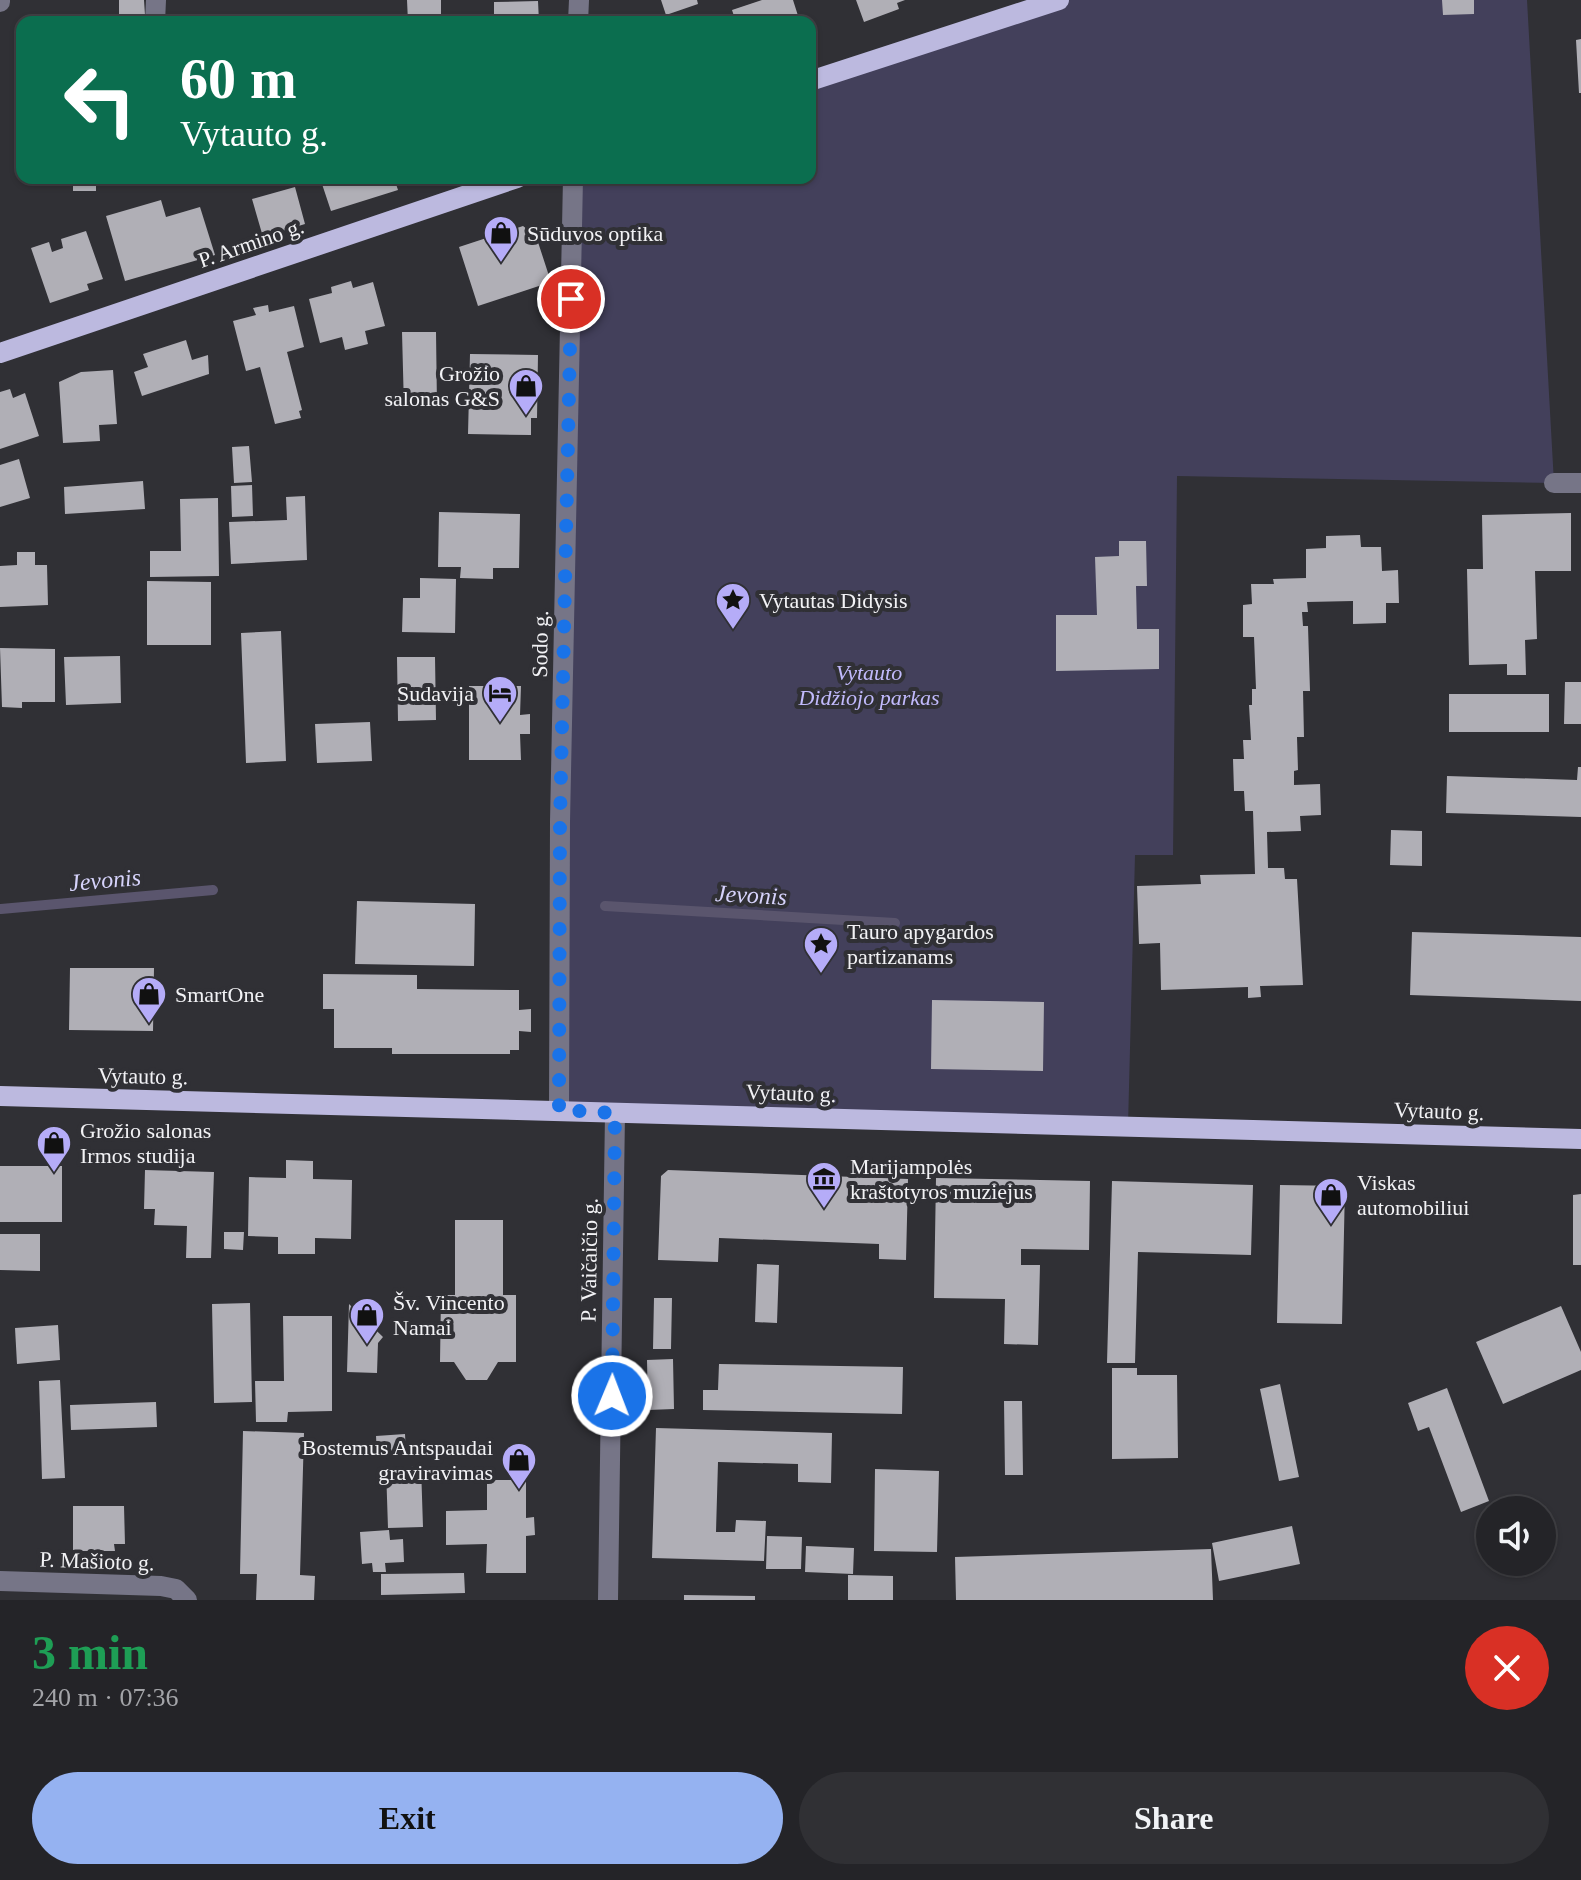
<!DOCTYPE html>
<meta charset="utf-8">
<style>
body{margin:0;font-family:Georgia,serif;background:#303034;color:#f1f3f6;height:100vh;display:flex;flex-direction:column;font-size:30px;white-space:nowrap}
*{box-sizing:border-box;margin:0}
p{font-size:26px;color:#a3a4a8}
.icon{flex:none;width:44px;height:44px;fill:none;stroke:currentColor;stroke-width:2;stroke-linecap:round;stroke-linejoin:round}
.map{position:relative;height:1600px;overflow:hidden}
.panel{display:flex;flex-direction:column;background:#242428;flex:1}
.panel>*{flex:none}
.banner{position:absolute;left:16px;top:16px;width:800px;height:168px;border-radius:16px;box-shadow:0 2px 6px #0004,0 0 0 2px #414145;background:#0b6e4f;color:#fff;overflow:hidden}
.controls{position:absolute;left:1476px;top:1496px;display:grid;gap:16px}
.controls a{display:grid;place-items:center;width:80px;height:80px;border-radius:50%;background:#242428;box-shadow:0 2px 6px #0004,0 0 0 2px #414145;font-size:40px}
.pin{position:absolute;display:grid;place-items:center;width:68px;height:68px;color:#fff;margin:-34px;border:4px solid #fff;border-radius:50%;box-shadow:0 2px 8px #0007}
.me{position:absolute;width:88px;margin:-44px;rotate:1deg;stroke-linejoin:round;filter:drop-shadow(0 0 6px #0008)}
.turn{display:flex;align-items:center;gap:28px;height:168px;padding:0 32px;font-size:36px}
.turn .icon{width:104px;height:104px;stroke-width:2.5}
.turn b{display:block;font-size:56px;line-height:68px}
.round{display:grid;place-items:center;flex:none;width:84px;height:84px;border-radius:42px;background:#303034}
.summary{display:flex;align-items:center;justify-content:space-between;height:136px;padding:0 32px}
h1{font-size:48px;font-weight:700;line-height:60px;color:#1e9e55}
.cta{display:flex;gap:16px;margin-top:auto;padding:16px 32px}
.cta a{flex:1;height:92px;border-radius:48px;background:#95b2f1;color:#111;font-size:32px;font-weight:700;line-height:92px;text-align:center}
.cta a+a{background:#303034;color:#f1f3f6}
.map>svg:first-child{display:block}
.green{fill:#43405b}
.lines{fill:none;stroke-linecap:round;stroke-linejoin:round}
.stream{stroke:#5a556d;stroke-width:10}
.building{fill:#b0afb6}
.minor{stroke:#767587;stroke-width:20}
.major{stroke:#bcb9df;stroke-width:20}
.route{stroke:#1a73e8;stroke-width:14;stroke-dasharray:0 25.2}
.labels{text-anchor:middle;dominant-baseline:central;stroke-width:8;stroke-linejoin:round;paint-order:stroke}
.poi-label{font-size:22px;fill:#f2f2f5;stroke:#303035;text-anchor:start}
.street-label{font-size:22px;fill:#f2f2f5;stroke:#303035}
.park-label{font-size:22px;font-style:italic;fill:#c1bafc;stroke:#303035}
.water-label{font-size:24px;font-style:italic;fill:#d6d3fb;stroke:#303035}
</style>
<div class="map">
<svg width="1581" height="1600" viewBox="0 0 1581 1600">
<rect width="100%" height="100%" fill="#303035"/>
<path class="green" d="M1059 0H1527L1554 483 1177 476 1173 855H1135L1128 1126 559 1110 573 178H810V81Z"/>
<g class="lines">
<path class="stream" d="M605 906 895 923
M1 909 213 890"/>
</g>
<path class="building" d="M119 0H144L145 15H119Z
M407 0H441V17L433 18V22H408Z
M661 0H697L698 4 666 15Z
M762 0H793L800 22H736L732 10Z
M856 0H905L897 3 899 9 864 22Z
M1442 0H1474V14L1443 15Z
M538 1 539 22H478V18L494 17V2Z
M1581 39V93H1579L1576 40Z
M73 178H96V191H73Z
M320 178H394L398 190 331 211Z
M295 187 305 224 263 237 252 199Z
M161 200 166 217 200 207 215 255 125 281 106 216Z
M523 226 536 236 551 282 478 306 459 247Z
M86 231 103 279 87 284 89 290 50 303 31 248 49 242 52 252 63 248 61 239Z
M351 281 353 288 373 282 385 326 365 331 368 344 345 350 342 337 320 343 309 299 332 293 331 287Z
M268 305 269 312 294 306 304 347 287 352 302 410 299 411 301 418 275 424 260 367 246 371 233 321 256 315 253 308Z
M402 332H436L437 407 404 408Z
M186 340 192 360 208 355 209 374 142 396 134 372 148 367 143 354Z
M470 354 538 355 537 418H531V435L468 434Z
M113 370 117 424 99 425 100 441 63 443 59 382 81 372Z
M10 389 13 398 25 393 39 436 0 449V392Z
M249 446 252 482 234 483 232 447Z
M19 459 30 498 0 507V465Z
M143 481 145 509 65 514 64 487Z
M252 485 253 516 232 517 231 486Z
M305 496 307 560 231 564 229 522 287 520 286 497Z
M218 498 219 576 150 577V551H181L180 499Z
M439 512 520 514 519 568H493V579L460 578 461 567H438Z
M1571 513V571H1535L1537 639 1525 640 1526 675H1507V664L1469 665 1467 569H1483L1482 515Z
M1360 535 1361 547H1381L1382 571 1398 570 1399 603H1386V623L1353 624V601L1307 602 1308 612H1302L1303 626H1308L1310 691H1303L1304 737H1297L1298 770 1294 771V785L1320 784 1321 815 1300 816 1301 831 1267 832 1268 868H1284L1285 879H1297L1303 985 1260 986 1261 997 1248 998V987L1161 990 1160 943 1139 944 1137 886 1201 884 1200 875 1255 874 1253 811H1245L1244 791H1234L1233 759H1244L1243 740H1251L1249 705H1252V689H1256L1254 637H1243V605L1252 604 1251 584H1274L1273 579 1306 578V549L1326 548V536Z
M1119 541H1146L1147 586H1136L1137 629H1159V669L1056 671V615H1097L1095 557 1119 556Z
M17 552H35V565H47L48 605 0 607V566L17 565Z
M420 578 456 579 455 633 402 632 403 598H420Z
M147 581 211 582V645H147Z
M281 631 286 761 246 763 241 633Z
M0 648 55 649V702H22V708L2 707Z
M120 656 121 703 66 705 64 657Z
M397 657H435L436 720 398 721Z
M1565 682H1581V724H1564Z
M469 686H521L520 715 530 714V734H520L521 760H469Z
M1449 694H1549V732H1449Z
M370 722 372 761 317 763 315 724Z
M1578 767H1581V817L1446 813 1447 776 1577 780Z
M1391 830 1422 831V866L1390 865Z
M357 901 475 904 474 966 355 964Z
M1412 932 1581 937V1001L1410 995Z
M70 968H154L153 1031 69 1030Z
M323 974 417 975V989L519 990V1010L531 1009V1032L519 1031V1050H510V1054H392V1048H334V1009H323Z
M932 1000 1044 1002 1043 1071 931 1069Z
M286 1160 313 1161V1179L352 1180 351 1239 315 1238V1254H278V1237L248 1236 249 1177 286 1178Z
M0 1166H62V1222H0Z
M145 1170 214 1172 211 1258H186L187 1226 154 1225 155 1209H144Z
M668 1170 908 1179 906 1260 879 1259V1244L719 1238 718 1262 658 1260 661 1176Z
M936 1178 1090 1181 1089 1250 1021 1249V1265H1040L1038 1345 1004 1344 1005 1299 934 1298Z
M1112 1181 1253 1185 1251 1255 1138 1252 1135 1363H1107Z
M1280 1185 1345 1186 1342 1324 1277 1323Z
M1581 1194V1265H1573V1195Z
M455 1220H503V1295H516V1362H498L487 1380H466L454 1362H440L441 1295H455Z
M224 1232H244L243 1250 224 1249Z
M0 1234H40V1271L0 1270Z
M757 1264 779 1265 777 1323 755 1322Z
M654 1298H672L671 1349H653Z
M250 1303 252 1402 214 1403 212 1304Z
M349 1304 383 1337 378 1343 377 1373 347 1372Z
M1561 1306 1581 1352V1370L1503 1404 1476 1342Z
M283 1316H332V1411L288 1412 287 1422H256L255 1381H284Z
M58 1325 60 1360 17 1364 15 1328Z
M673 1359 674 1409 648 1410 647 1360Z
M719 1364 903 1367 902 1414 703 1410V1390H718Z
M1112 1368H1137V1375H1177L1178 1458 1112 1459Z
M60 1380 65 1478 42 1479 39 1381Z
M1280 1384 1299 1477 1279 1481 1260 1389Z
M1447 1388 1489 1501 1461 1512 1429 1427 1418 1431 1408 1403Z
M1004 1401H1022L1023 1475H1005Z
M156 1402 157 1427 71 1430 70 1405Z
M656 1428 832 1433 831 1483 798 1482V1464L718 1462 716 1532H735L736 1520 766 1521 764 1561 652 1558Z
M243 1431 304 1433 300 1575 315 1576 314 1600H256L257 1574H240Z
M405 1434 406 1454 377 1455 376 1436Z
M421 1466 423 1527 388 1528 386 1468Z
M875 1469 939 1471 937 1552 874 1551Z
M487 1480H526V1518L534 1517 535 1535 526 1536V1573H486L487 1544 446 1545V1511L487 1510Z
M73 1506H124L125 1544H114L115 1551H73Z
M1292 1526 1300 1564 1219 1581 1212 1543Z
M389 1530 390 1540 403 1539 404 1562 385 1563 386 1572H373L372 1563 362 1564 360 1532Z
M767 1536 802 1537 801 1569H766Z
M806 1546 854 1548 853 1574 805 1572Z
M1211 1549 1213 1600H956L955 1557Z
M464 1573 465 1593 381 1595V1574Z
M848 1575 893 1576V1600H848Z
M684 1595 755 1596V1600H684Z"/>
<g class="lines">
<path class="minor" d="M0 2V0
M155 22 156 0
M578 22 579 0
M1554 483H1581
M559 1110 560 822 573 178
M0 1581 161 1586 176 1589 187 1600
M608 1600 615 1113"/>
<path class="major" d="M810 81 1059 0
M0 353 517 178
M0 1096 1581 1139"/>
</g>
<g class="lines">
<path class="route" d="M571 299 560 822 559 1110 615 1113 612 1396"/>
</g>
<defs>
<symbol id="shop-pin" viewBox="-11 -11 22 30"><path d="M0 17L-7.5 6A9.5 9.5 0 1 1 7.5 6Z" fill="#b5acf8" stroke="#303035"/><path d="M-5-2.5h2.3a2.7 3.5 0 0 1 5.4 0H5L5.5 6h-11ZM-1.5-2.5h3a1.5 2.3 0 0 0-3 0Z" fill="#111"/></symbol>
<symbol id="sight-pin" viewBox="-11 -11 22 30"><path d="M0 17L-7.5 6A9.5 9.5 0 1 1 7.5 6Z" fill="#b5acf8" stroke="#303035"/><path d="M0-6L1.8-2.2L6-1.7L2.9 1.2L3.7 5.4L0 3.3L-3.7 5.4L-2.9 1.2L-6-1.7L-1.8-2.2Z" fill="#111"/></symbol>
<symbol id="hotel-pin" viewBox="-11 -11 22 30"><path d="M0 17L-7.5 6A9.5 9.5 0 1 1 7.5 6Z" fill="#b5acf8" stroke="#303035"/><path d="M-6-4.5h1.5V1H6V5H4.5V3h-9V5H-6ZM-4 0a1.8 1.8 0 1 1 3.6 0ZM.5 0V-2.5h3Q6-2.5 6 0Z" fill="#111"/></symbol>
<symbol id="museum-pin" viewBox="-11 -11 22 30"><path d="M0 17L-7.5 6A9.5 9.5 0 1 1 7.5 6Z" fill="#b5acf8" stroke="#303035"/><path d="M0-6L6-3V-2H-6V-3ZM-5-1h2V3h-2ZM-1-1h2V3h-2ZM3-1h2V3H3ZM-6 4H6V6H-6Z" fill="#111"/></symbol>
</defs>
<g fill-rule="evenodd">
<use href="#shop-pin" x="481" y="213" width="40" height="54"/>
<use href="#shop-pin" x="506" y="366" width="40" height="54"/>
<use href="#sight-pin" x="713" y="580" width="40" height="54"/>
<use href="#hotel-pin" x="480" y="673" width="40" height="54"/>
<use href="#sight-pin" x="801" y="924" width="40" height="54"/>
<use href="#shop-pin" x="129" y="974" width="40" height="54"/>
<use href="#shop-pin" x="34" y="1123" width="40" height="54"/>
<use href="#museum-pin" x="804" y="1159" width="40" height="54"/>
<use href="#shop-pin" x="1311" y="1175" width="40" height="54"/>
<use href="#shop-pin" x="347" y="1295" width="40" height="54"/>
<use href="#shop-pin" x="499" y="1440" width="40" height="54"/>
</g>
<g class="labels">
<g class="poi-label">
<text x="527" y="233">Sūduvos optika</text>
<text x="500" y="373" text-anchor="end">Grožio<tspan x="500" dy="25">salonas G&amp;S</tspan></text>
<text x="759" y="600">Vytautas Didysis</text>
<text x="474" y="693" text-anchor="end">Sudavija</text>
<text x="847" y="931">Tauro apygardos<tspan x="847" dy="25">partizanams</tspan></text>
<text x="175" y="994">SmartOne</text>
<text x="80" y="1130">Grožio salonas<tspan x="80" dy="25">Irmos studija</tspan></text>
<text x="850" y="1166">Marijampolės<tspan x="850" dy="25">kraštotyros muziejus</tspan></text>
<text x="1357" y="1182">Viskas<tspan x="1357" dy="25">automobiliui</tspan></text>
<text x="393" y="1302">Šv. Vincento<tspan x="393" dy="25">Namai</tspan></text>
<text x="493" y="1447" text-anchor="end">Bostemus Antspaudai<tspan x="493" dy="25">graviravimas</tspan></text>
</g>
<g class="street-label">
<text transform="translate(251 243) rotate(-19)">P. Armino g.</text>
<text transform="translate(540 644) rotate(-89)">Sodo g.</text>
<text transform="translate(143 1076) rotate(1)">Vytauto g.</text>
<text transform="translate(791 1093) rotate(2)">Vytauto g.</text>
<text transform="translate(1439 1111) rotate(2)">Vytauto g.</text>
<text transform="translate(589 1260) rotate(-89)">P. Vaičaičio g.</text>
<text transform="translate(97 1561) rotate(2)">P. Mašioto g.</text>
</g>
<g class="park-label">
<text x="869" y="672">Vytauto<tspan x="869" dy="25">Didžiojo parkas</tspan></text>
</g>
<g class="water-label">
<text transform="translate(105 880) rotate(-5)">Jevonis</text>
<text transform="translate(751 895) rotate(3)">Jevonis</text>
</g>
</g>
</svg>
<div class="controls">
<a><svg class="icon" aria-label="sound" viewBox="0 0 24 24"><path d="M4 9h4l5-4v14l-5-4H4zM17 9q2 3 0 6"/></svg></a>
</div>
<div class="pin" style="left:571px;top:299px;background:#d93025"><svg class="icon" aria-label="arrive" viewBox="0 0 24 24"><path d="M6 21V4h12l-3 4 3 4H6"/></svg></div>
<svg class="me" style="left:612px;top:1396px" viewBox="-20 -20 40 40"><circle r="17" fill="#1a73e8" stroke="#fff" stroke-width="3"/><path d="M0-11L8 9 0 5-8 9z" fill="#fff"/></svg>
<div class="banner">
<div class="turn"><svg class="icon" aria-label="left" viewBox="0 0 24 24"><path d="M17 20v-9H6M10 6l-5 5 5 5"/></svg><div><b>60 m</b>Vytauto g.</div></div>
</div>
</div>
<section class="panel">
<div class="summary"><div><h1>3 min</h1><p>240 m · 07:36</p></div><a class="round" style="background:#d93025;color:#fff"><svg class="icon" aria-label="close" viewBox="0 0 24 24"><path d="M6 6l12 12M18 6L6 18"/></svg></a></div>
<div class="cta"><a>Exit</a><a>Share</a></div>
</section>
